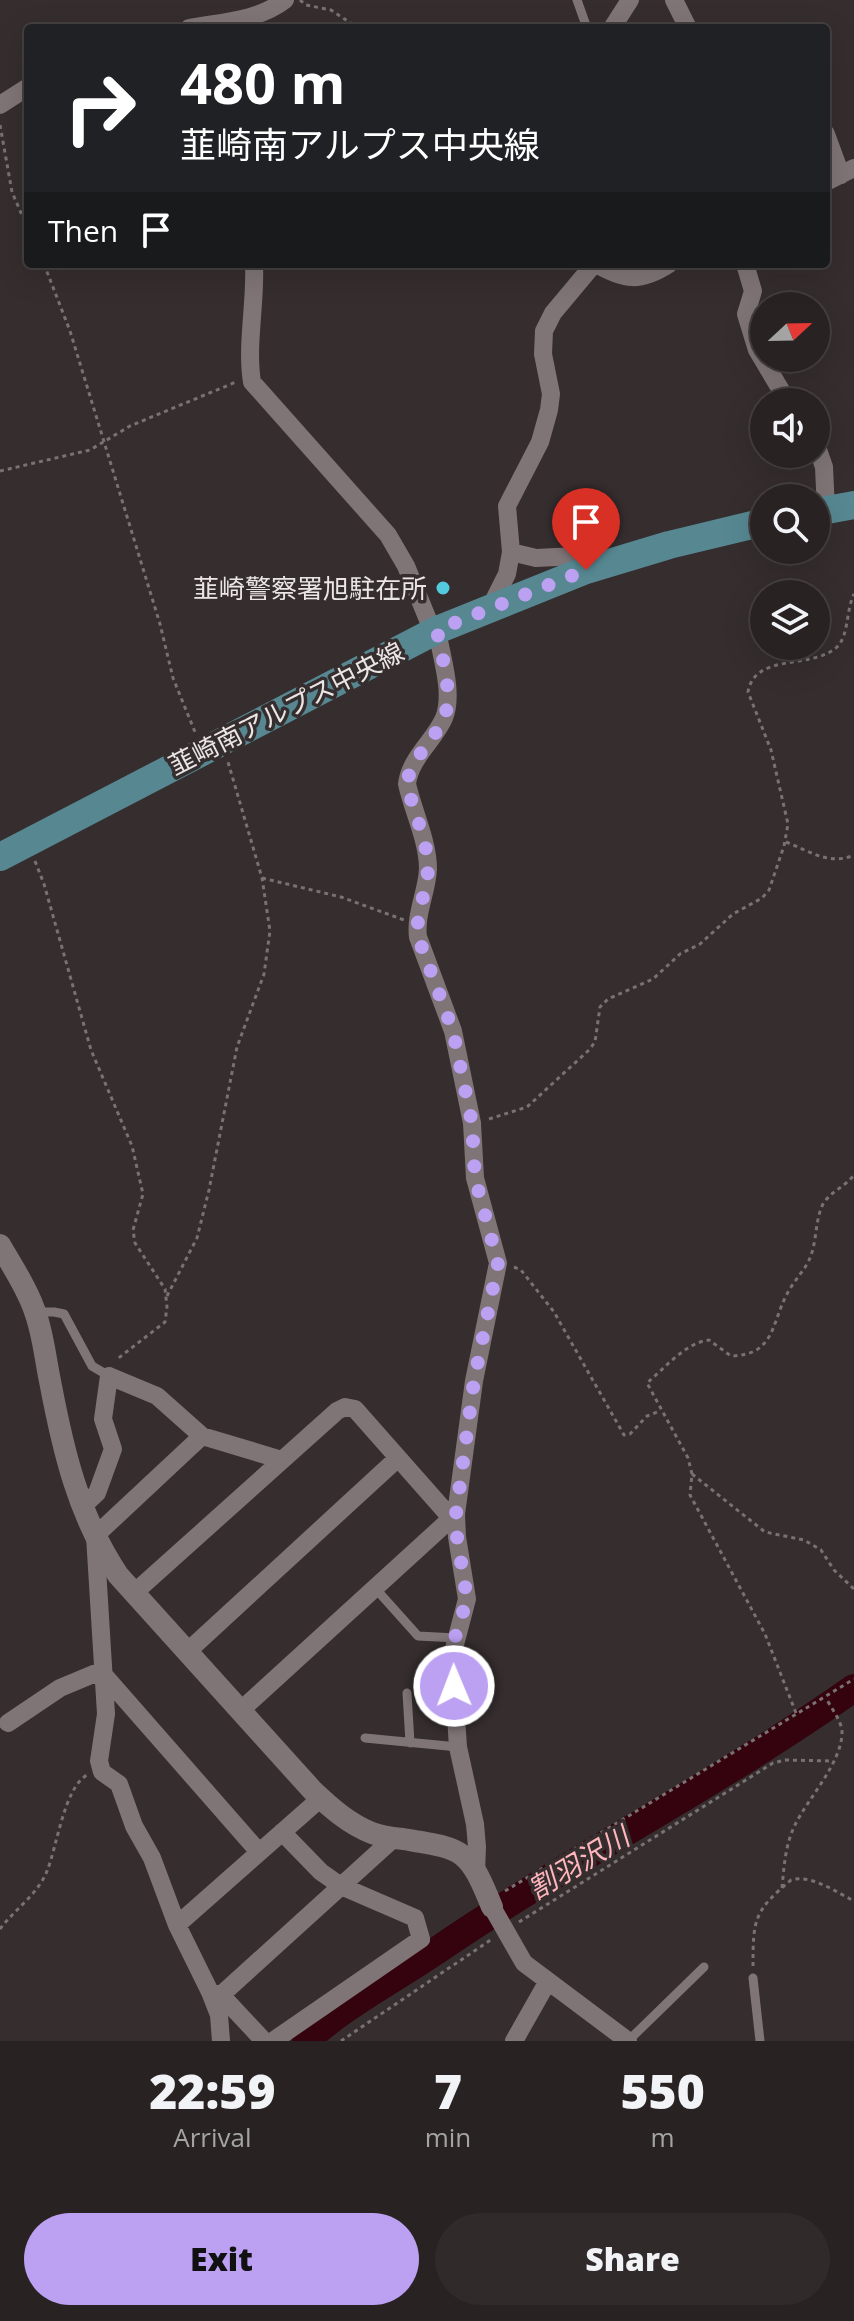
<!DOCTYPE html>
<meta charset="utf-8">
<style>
body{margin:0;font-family:"Open Sans","Noto Sans JP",sans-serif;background:#302a2a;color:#f1f3f6;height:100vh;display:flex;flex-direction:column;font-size:30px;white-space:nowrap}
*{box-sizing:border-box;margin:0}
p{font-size:26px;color:#a5a4a5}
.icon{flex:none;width:44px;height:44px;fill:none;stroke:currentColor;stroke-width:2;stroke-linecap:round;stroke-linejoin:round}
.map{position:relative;height:2041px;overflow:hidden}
.side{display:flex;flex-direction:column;background:#282222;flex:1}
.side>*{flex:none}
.top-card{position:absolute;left:24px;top:24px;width:806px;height:244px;border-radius:8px;box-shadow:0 8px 32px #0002,0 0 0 2px #443f40;background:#202124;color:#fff;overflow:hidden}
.needle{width:52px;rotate:68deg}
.fabs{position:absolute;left:750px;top:292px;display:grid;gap:16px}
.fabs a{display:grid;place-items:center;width:80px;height:80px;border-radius:50%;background:#282222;box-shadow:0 8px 32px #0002,0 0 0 2px #443f40;font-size:40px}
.pin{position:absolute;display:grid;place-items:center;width:68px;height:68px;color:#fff;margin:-82px -34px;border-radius:50% 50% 50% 0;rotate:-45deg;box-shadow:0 0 8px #0007}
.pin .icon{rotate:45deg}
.me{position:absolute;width:88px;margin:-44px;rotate:359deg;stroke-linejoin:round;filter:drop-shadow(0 0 6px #0008)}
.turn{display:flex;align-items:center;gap:28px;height:168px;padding:0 24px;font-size:36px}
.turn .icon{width:104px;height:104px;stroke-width:2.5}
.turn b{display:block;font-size:56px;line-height:68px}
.then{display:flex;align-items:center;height:76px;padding:0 24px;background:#0003;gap:16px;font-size:30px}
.eta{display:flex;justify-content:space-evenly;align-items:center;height:136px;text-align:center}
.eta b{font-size:48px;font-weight:800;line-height:56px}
.primary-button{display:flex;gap:16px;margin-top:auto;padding:16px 24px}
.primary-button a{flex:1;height:92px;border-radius:48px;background:#bca0f2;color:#111;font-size:32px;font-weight:800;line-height:92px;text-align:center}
.primary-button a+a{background:#302a2a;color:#f1f3f6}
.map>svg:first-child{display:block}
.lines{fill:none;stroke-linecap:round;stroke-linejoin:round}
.river{stroke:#34030e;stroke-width:28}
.path{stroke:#797272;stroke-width:3;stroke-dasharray:4 4;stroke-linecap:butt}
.service{stroke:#7f7576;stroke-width:9}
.minor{stroke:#7f7576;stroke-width:18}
.tertiary{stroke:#7f7576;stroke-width:22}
.primary{stroke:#578892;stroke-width:28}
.route{stroke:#bca0f2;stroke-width:14;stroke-dasharray:0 25.2}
.poi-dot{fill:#54cade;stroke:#352d2e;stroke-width:3}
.labels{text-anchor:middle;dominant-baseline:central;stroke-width:7;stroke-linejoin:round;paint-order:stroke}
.poi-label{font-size:26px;fill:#ebe6e6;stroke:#352d2e;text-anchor:end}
.street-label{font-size:26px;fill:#ebe6e6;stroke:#352d2e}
.water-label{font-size:28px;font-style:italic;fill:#feb5bc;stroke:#352d2e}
</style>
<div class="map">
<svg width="854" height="2041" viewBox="0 0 854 2041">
<rect width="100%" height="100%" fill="#352d2e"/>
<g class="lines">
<path class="river" d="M306 2041C341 2007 395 1979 436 1951 572 1858 720 1783 854 1688"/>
<path class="path" d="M300 0 306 5 331 10 358 28
M0 125 12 192 28 229
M44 264 70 331 160 624 173 678 195 732
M0 471 90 450 130 426 236 382
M786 842C809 851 830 866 854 855
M35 861 44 884 91 1050 132 1146 143 1194 133 1230 135 1243 165 1289 167 1307 165 1322 116 1360
M262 878 341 897 404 920
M489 1119 527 1107 589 1050 595 1042 600 1007 608 999 653 979 680 954 700 944 733 914 762 898 769 890 784 846 788 824 771 750 748 692C755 652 812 670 837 647 849 635 846 610 854 594
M514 1267 521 1270 554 1312 624 1435 630 1434 647 1416 660 1411
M167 1296 197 1238 209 1190 237 1047 264 974 270 931 262 878 228 762
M692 1474 765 1532 804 1540 821 1550 834 1570 854 1589
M796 1713 765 1634 690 1495 692 1474 688 1458 647 1383C665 1368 685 1343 709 1340L731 1356C775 1355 771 1324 787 1294 793 1282 805 1270 810 1258 817 1241 815 1220 823 1204 831 1191 845 1187 854 1175
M782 1888C784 1867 785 1847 794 1827 807 1799 843 1762 842 1731 841 1720 831 1708 826 1698
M505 1891 854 1679
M519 1922 773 1763 785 1760 833 1761
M0 1929C15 1909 38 1894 47 1871 57 1847 64 1788 87 1775
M753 1966C753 1919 754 1911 791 1880 811 1874 836 1892 854 1901
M341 2041 492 1939"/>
<path class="service" d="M577 0 587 28
M36 1312H54L64 1314 92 1366 109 1376
M375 1588 418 1636 456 1638
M407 1693 410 1743
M365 1738 458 1747
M753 1978 760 2041
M628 2041 704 1967"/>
<path class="minor" d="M674 0 688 28
M189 28C221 22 258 21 285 0
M612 28 630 0
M0 105 28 87
M826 134 841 175
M826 182 854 168
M254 264C256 302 246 346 252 382L388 535 406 566 433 632
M596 264C624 280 640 283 669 264
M745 264 753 291 746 314 757 350 788 402
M816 444 824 467 826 510
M511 552 536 558 577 556 586 570
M491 606 507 574 511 552 507 506 540 442 549 410 551 394 543 354 544 331 553 313 594 264
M437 630C441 656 454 693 444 718 434 741 410 758 407 784 413 811 428 841 428 869 427 892 415 914 418 937L453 1031 472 1123 475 1178 498 1263 474 1381 456 1514 457 1537 467 1599 452 1656 458 1747 475 1824 477 1847 476 1872
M202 1436 95 1536 106 1714 99 1761 102 1772 119 1784 134 1826 152 1858 177 1925 210 1992 219 2015 221 2041
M82 1507 97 1493 113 1449 103 1419 109 1376 157 1396 202 1436 282 1460
M134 1593 337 1411 345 1407 355 1409 445 1511 456 1514 240 1711
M187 1652 398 1458
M103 1674 259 1852
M8 1723 60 1688 103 1670
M492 1907 524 1963 628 2041
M177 1925 321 1798
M211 1992 221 1995 264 2041
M221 1995 394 1838
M273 2041 421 1939 415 1918 341 1886 321 1872 282 1832
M514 2041 548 1981"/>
<path class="tertiary" d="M0 1245C12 1266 26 1286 34 1309 43 1332 45 1357 50 1381 63 1450 78 1515 118 1575L313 1791C331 1808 349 1824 372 1833 382 1837 393 1838 403 1839 463 1849 468 1847 492 1907"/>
<path class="primary" d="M816 512 854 505
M0 857 437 630 586 570 669 545 764 522"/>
</g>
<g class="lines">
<path class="route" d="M454 1686V1641L467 1599 457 1537 456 1514 474 1381 498 1263 475 1178 472 1123 453 1031 418 937C415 914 427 892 428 869 428 841 413 811 407 784 410 759 434 741 444 718 454 693 441 656 437 630L586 570"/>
</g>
<circle class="poi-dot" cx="443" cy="588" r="8"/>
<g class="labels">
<g class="poi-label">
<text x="427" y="588">韮崎警察署旭駐在所</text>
</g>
<g class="street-label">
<text transform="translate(286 708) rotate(-27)">韮崎南アルプス中央線</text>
</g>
<g class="water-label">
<text transform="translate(578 1862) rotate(-31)">割羽沢川</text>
</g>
</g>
</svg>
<div class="fabs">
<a><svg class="needle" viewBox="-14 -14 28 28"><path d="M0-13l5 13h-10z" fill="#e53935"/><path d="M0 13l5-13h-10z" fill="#a5a4a5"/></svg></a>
<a><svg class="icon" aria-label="sound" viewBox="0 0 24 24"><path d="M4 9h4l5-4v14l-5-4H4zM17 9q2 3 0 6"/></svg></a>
<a><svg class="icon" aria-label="search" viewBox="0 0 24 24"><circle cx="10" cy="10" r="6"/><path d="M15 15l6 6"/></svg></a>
<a><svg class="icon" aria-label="layers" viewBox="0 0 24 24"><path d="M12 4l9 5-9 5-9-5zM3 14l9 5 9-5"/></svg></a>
</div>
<div class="pin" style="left:586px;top:570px;background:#d93025"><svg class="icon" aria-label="arrive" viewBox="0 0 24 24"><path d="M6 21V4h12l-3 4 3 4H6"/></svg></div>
<svg class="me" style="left:454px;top:1686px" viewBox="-20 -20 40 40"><circle r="17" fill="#bca0f2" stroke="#fff" stroke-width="3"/><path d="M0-11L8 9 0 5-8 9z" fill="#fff"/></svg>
<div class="top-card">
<div class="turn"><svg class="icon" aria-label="right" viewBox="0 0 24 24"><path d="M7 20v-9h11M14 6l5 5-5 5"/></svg><div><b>480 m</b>韮崎南アルプス中央線</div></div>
<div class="then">Then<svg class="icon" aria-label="arrive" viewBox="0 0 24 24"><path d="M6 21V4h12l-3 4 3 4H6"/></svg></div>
</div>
</div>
<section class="side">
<div class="eta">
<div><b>22:59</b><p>Arrival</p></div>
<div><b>7</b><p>min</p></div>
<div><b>550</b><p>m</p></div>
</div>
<div class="primary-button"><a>Exit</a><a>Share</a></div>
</section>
